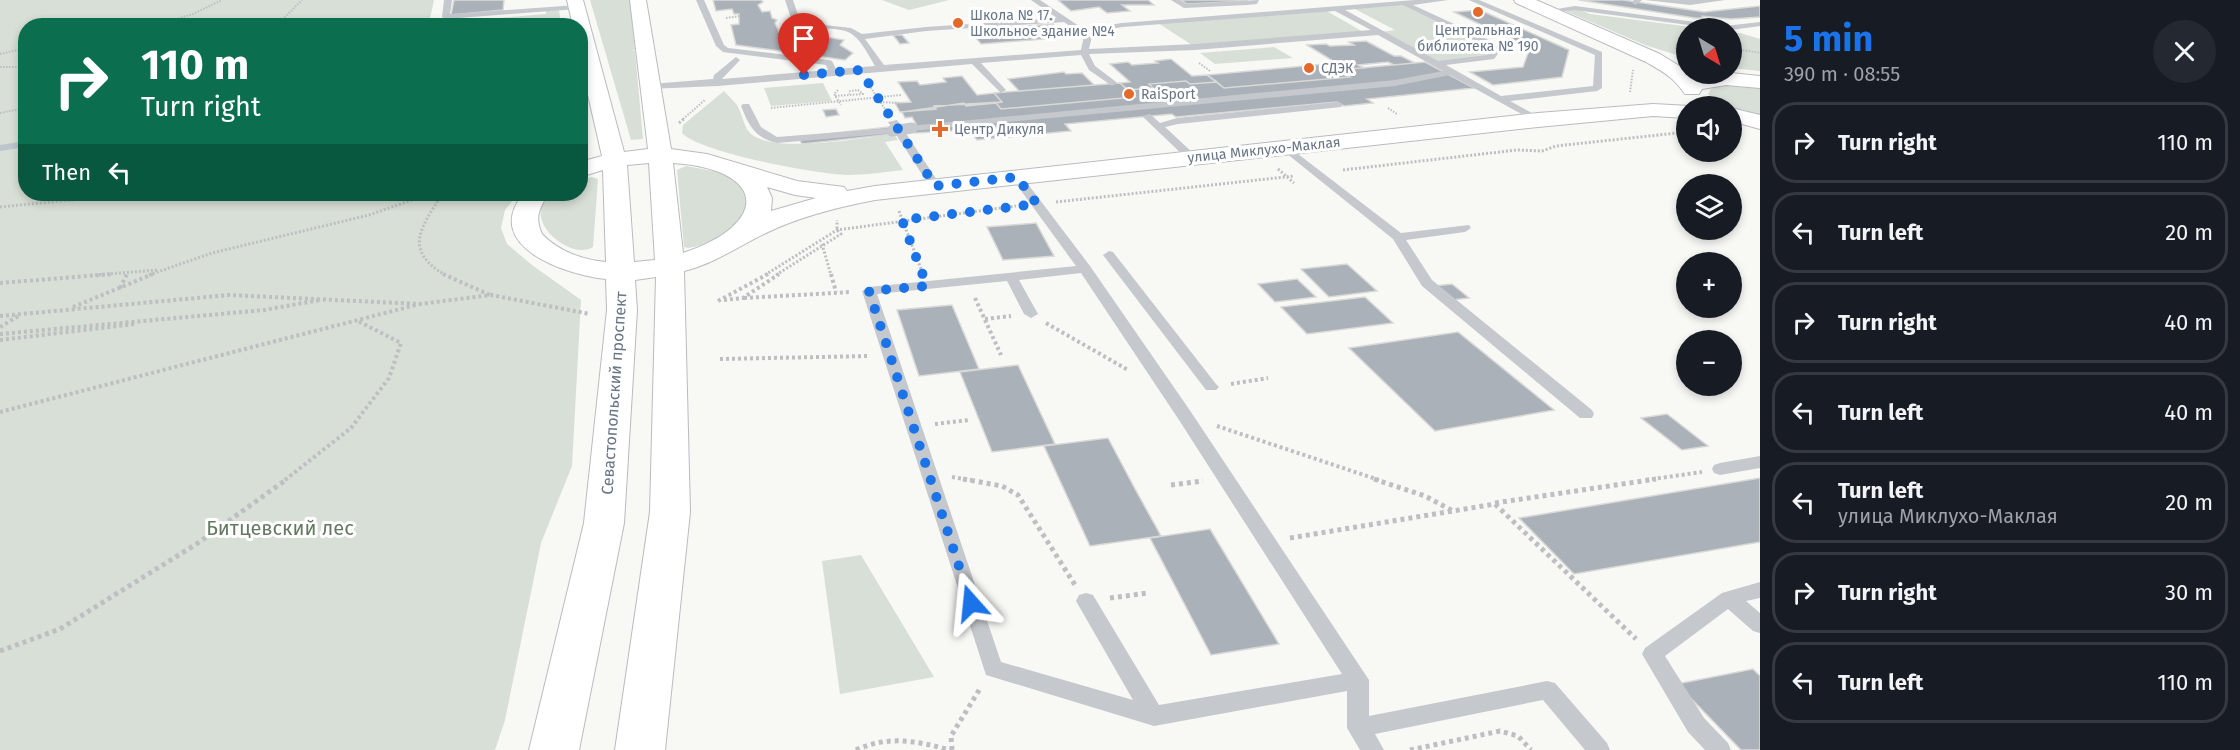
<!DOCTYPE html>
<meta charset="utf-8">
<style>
body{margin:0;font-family:"Fira Sans",sans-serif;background:#242831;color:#f1f3f6;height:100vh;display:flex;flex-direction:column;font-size:22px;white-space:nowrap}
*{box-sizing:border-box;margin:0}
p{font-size:20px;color:#9ea1a6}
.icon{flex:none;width:33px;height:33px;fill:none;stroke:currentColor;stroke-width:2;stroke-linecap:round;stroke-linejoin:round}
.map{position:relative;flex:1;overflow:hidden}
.sheet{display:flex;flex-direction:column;background:#171b24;width:480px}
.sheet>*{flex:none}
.hud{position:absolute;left:18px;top:18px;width:570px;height:183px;border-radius:24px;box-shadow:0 3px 9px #0003;background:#0b6e4f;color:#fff;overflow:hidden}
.needle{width:39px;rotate:142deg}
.fabs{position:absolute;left:1676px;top:18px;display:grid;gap:12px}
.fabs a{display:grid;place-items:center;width:66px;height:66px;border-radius:50%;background:#171b24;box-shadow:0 3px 9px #0003;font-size:30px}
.pin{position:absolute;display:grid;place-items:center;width:51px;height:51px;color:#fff;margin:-62px -26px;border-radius:50% 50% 50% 0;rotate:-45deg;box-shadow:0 0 6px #0007}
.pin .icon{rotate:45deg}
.me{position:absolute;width:66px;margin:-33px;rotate:342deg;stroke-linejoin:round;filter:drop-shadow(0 0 4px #0008)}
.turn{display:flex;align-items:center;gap:21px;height:126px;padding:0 24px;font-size:27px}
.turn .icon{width:78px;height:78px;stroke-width:2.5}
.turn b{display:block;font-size:42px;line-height:51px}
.then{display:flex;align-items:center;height:57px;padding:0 24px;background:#0003;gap:12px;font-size:22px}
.round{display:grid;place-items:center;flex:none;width:63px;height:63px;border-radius:32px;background:#242831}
.summary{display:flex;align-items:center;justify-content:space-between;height:102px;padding:0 24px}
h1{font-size:36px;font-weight:700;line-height:45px;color:#1a73e8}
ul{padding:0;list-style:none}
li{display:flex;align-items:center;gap:18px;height:81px;margin:0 12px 9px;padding:0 12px;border:3px solid #363941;border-radius:24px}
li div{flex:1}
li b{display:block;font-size:22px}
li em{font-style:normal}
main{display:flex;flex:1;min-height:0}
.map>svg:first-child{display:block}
.green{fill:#d8dfd6}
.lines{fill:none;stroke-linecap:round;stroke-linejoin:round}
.stream{stroke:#bdc6cc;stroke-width:6}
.building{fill:#aab1b8;stroke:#d9d9d7;stroke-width:1.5}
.secondary-casing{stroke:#b8bcc1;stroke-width:2}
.path-far3{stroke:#bdbfc2;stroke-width:2;stroke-dasharray:1.5 1.5;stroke-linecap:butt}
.path-far2{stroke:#bdbfc2;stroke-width:3;stroke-dasharray:2 2;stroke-linecap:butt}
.path-far1{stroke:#bdbfc2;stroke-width:4;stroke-dasharray:3 3;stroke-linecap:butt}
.path{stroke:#bdbfc2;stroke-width:5;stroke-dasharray:4 4;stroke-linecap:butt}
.lane{fill:#c5c8cc;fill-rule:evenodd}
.secondary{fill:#fff;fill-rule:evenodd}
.lane-bridge{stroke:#c5c8cc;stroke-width:11}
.route{stroke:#1a73e8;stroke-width:10;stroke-dasharray:0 18}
.poi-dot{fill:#e36a2a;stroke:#fff;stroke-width:2}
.labels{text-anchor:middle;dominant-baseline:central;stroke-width:6;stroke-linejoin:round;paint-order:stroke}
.far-poi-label{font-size:14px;fill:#677586;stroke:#fff;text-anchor:start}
.far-street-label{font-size:14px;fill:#677586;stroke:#fff}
.street-label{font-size:16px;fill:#677586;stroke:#fff}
.near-park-label{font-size:20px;fill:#647862;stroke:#fff}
</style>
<main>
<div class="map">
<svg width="1760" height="750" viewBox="0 0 1760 750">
<rect width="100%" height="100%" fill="#f8f8f5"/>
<path class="green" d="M0 0H434L429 24 546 14V11L559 10 561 25 26 26V194H518L505 210 501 228 507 244 532 265 581 300 572 466 541 543 505 720 495 750H0Z
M590 0H630L635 50H632L635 51 643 139 631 140Z
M882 0H949L909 10Z
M1405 4 1490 44 1496 51 1491 57 1437 64 1381 32 1395 30 1353 8Z
M1575 8 1590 14 1699 28H1686V58L1645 45 1563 10Z
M1325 10 1365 33 1195 47 1158 23Z
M1731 33H1740L1760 39V71L1731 68Z
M1274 47 1293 58 1215 64 1200 53Z
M823 83 832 101 771 106 764 88Z
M1721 85 1760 87V117C1740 111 1722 109 1708 94L1711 89Z
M724 91C729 97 736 102 739 109 743 117 744 128 751 134 775 154 863 138 894 134L898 140 885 142 903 170C884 172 866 175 847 175 817 174 701 153 682 133L683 125Z
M686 166 725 173 745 187 748 209C730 231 718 243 688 248L684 247 677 170Z
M592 177 598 179 593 247C573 260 530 227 543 204 546 200 550 197 553 194H580L581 180Z
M861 555 934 677 840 694 822 561Z"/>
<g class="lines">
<path class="stream" d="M0 148 26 144"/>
</g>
<path class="building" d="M454 0H504L503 10 451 15Z
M713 0H761L763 2 758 5 762 12 770 11 772 18 777 20 775 23 779 32 803 33 844 40 840 45 853 53 845 60 736 45 731 25 739 24V14H734L732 9 716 11Z
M1058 0H1148L1154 5H1122L1130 11 1107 13 1099 7 1071 11Z
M1181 0H1245L1247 1 1187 4Z
M1579 0H1623L1704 12 1760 6V17L1731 19 1702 16V18H1695Z
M1480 10 1569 50 1562 77 1493 85 1470 72 1523 67 1530 48 1454 12Z
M1053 24 1068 37 981 44 969 30Z
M893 35H902L909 43 900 44Z
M1366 41 1394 56H1401L1415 63 1394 65 1388 62 1358 65 1364 68 1346 69 1307 45 1326 44 1330 46 1354 45 1349 42Z
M1171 59 1192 76 1207 75 1217 82 1190 84 1186 81 1149 84 1153 88 1128 90 1120 83 1130 82 1110 64 1128 62 1132 65 1158 63 1155 61Z
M1425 62 1474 88 1367 99 1373 103 1344 106 1337 102 1176 117 1172 114 1065 124 1071 131 977 140 969 130 915 133 910 124H916L912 117 905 118 902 112 964 103 966 106 996 103 1001 109 1135 97 1128 90 1153 88 1149 84 1186 81 1190 84 1217 82 1224 88 1350 77 1339 70Z
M1336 63 1346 69 1339 70 1350 77 1224 88 1207 75Z
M1064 72 1066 74 1082 73 1094 85 1019 91 1008 79Z
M962 76 977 95 994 93 1002 102 934 106 936 109 900 112 895 103 911 102 898 82 917 81 920 85 946 82 943 78Z
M1120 83 1135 97 1001 109 996 103 1002 102 994 93Z
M836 109 839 115 826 117 823 110Z
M889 127 894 134 802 144 798 137Z
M1036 223 1054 256 1003 260 987 227Z
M1347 264 1377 291 1329 297 1301 269Z
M1297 279 1316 297 1275 302 1258 284Z
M1452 284 1469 298 1452 300 1435 286Z
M1365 297 1393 323 1307 334 1281 307Z
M952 305 979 369 919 376 897 310Z
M1458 332 1554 410 1435 431 1349 348Z
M1018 365 1055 444 992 452 960 372Z
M1667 414 1708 446 1682 450 1641 418Z
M1108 438 1134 487 1161 536 1090 546 1044 446Z
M1760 478V542L1574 574 1519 518Z
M1210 529 1279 644 1211 655 1150 538Z
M1753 669 1760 676V750H1741L1677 684Z"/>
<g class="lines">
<defs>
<path id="secondary" d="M567 0H583L624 152 648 149 630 0H646L671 149 707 154 797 181 844 187 847 191 875 186 1538 113 1653 104 1690 106H1686V118L1653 116 1538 127 875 200C838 207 802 216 768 232 740 245 716 263 684 271L690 512 665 750H615L650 512 656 277 635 280 637 310 624 523 579 750H529L584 523 607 310 606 279C567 275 481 247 523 194H548C540 208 534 216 542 234 558 251 583 260 606 262L603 170 580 177V162L602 156 580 60V26H573ZM649 163 655 260 634 262 627 165ZM673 163C767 169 771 224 683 253ZM767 187 795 195 816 198 771 211 772 198Z
M1514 0H1536L1660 54 1686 70V74L1695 78 1731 73 1760 76V88L1726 85 1702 89 1699 94H1685C1673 77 1665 73 1646 62L1516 3Z
M1731 108 1760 115V129L1731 121Z"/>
</defs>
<use href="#secondary" class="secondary-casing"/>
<path class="path-far3" d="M726 18 740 16
M152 26 193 14 222 0
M276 26 302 0
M1731 48 1760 53
M1676 49V46L1686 42
M0 54 26 48
M1199 63 1210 71
M0 67H26
M869 85 885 109
M838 90 834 94 841 105
M1630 92 1633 70
M835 96 863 94 858 90 850 91 849 94
M880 102 899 103
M771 108 901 95
M1388 108 1397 114
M0 113 26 108
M683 119 705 100"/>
<path class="path-far2" d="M679 123 685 118
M1278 169 1294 183
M1343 170 1517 150 1542 151 1556 146 1677 133
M442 194C422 227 402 249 445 275
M1056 202 1294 176
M0 207 132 194
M899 211 921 269
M822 244 831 275
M95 275 157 270
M149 275 212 253 369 215 429 194
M765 275 837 230 1016 206
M776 275 841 234 837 230V220"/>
<path class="path-far1" d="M443 274 490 295
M831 274 836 292
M0 283 113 274
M120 288 127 274
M744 298 851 292
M975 298 1001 355
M724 300 743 298 779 274
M718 301 768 274
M73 307 153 274
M0 316 229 295 420 304 491 295 590 314
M985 319 1011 316
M1046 323 1128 370
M0 327 20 315
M0 334 264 310 320 300
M0 340 135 324
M720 359 870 356
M1231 384 1268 378
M0 412 416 305
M935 424 969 420
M1217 426 1379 480
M952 477 971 480
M285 480 351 428 389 378 401 343 358 321
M1646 480 1702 472"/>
<path class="path" d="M963 479 1002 486 1018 495 1075 585
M1374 479 1425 496 1453 511
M1171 485 1203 481
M1495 503 1656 479
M1290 538 1495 504 1636 639
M1110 598 1148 593
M0 651 60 629 198 543 287 479
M856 750C888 735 917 741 950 750
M952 750 951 736 981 687
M1410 750 1500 731 1518 736 1531 750"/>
<path class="lane" d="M444 0H452L450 14 577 5 581 7 577 9 446 19 442 17Z
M696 0H704L724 45 728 48 829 60 832 61 836 69 875 66C869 56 860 37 848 32 830 25 810 33 792 21L785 0H793L799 18 806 23 851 28 862 34 926 27 1057 18 1031 0H1040L1088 32 1096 27 1122 23 1415 0H1448L1413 5 1493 42 1500 51 1494 59 1446 65 1501 96 1593 86 1595 55 1469 0H1479L1602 52V88L1597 91 1510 101 1541 118 1543 120 1538 123 1450 75 1395 86 912 131 907 128 908 126 1395 80 1443 71 1378 35 1195 50 1089 54 1095 66 1115 81 1117 83 1112 86 1089 70 1081 55 981 63 1006 90 1001 93 972 64 718 86 648 89 646 87 651 84 713 79 714 75 736 57 740 60 722 79 828 70 826 65 723 52 716 46ZM1403 5 1487 46 1491 51 1488 55 1438 61 1345 10ZM1335 11 1371 30 1195 44 1089 49 1092 36 1101 31 1122 27ZM1064 22 1084 36 1081 50 884 65 865 39 926 31Z
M1171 0H1180L1186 4 1259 0 1257 4 1247 5 1184 8Z
M1634 0H1642L1636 5 1632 3Z
M1645 0H1725L1690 5Z
M1575 6 1725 26 1760 22V26L1731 30 1711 28 1575 10 1548 13 1544 11Z
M1338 102 1343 105 1341 107 1178 124 1165 127 1195 155V159H1187L1142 116 1150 114 1160 123 1177 118Z
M743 104H749L761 127 777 137 892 128 888 122 897 120 941 186 935 189 931 188 895 133 777 143C755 138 749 126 741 106Z
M1285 144 1401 233 1469 225 1471 228 1465 232 1406 240 1432 280 1592 410 1594 414 1592 418H1580L1422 286 1393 239 1281 149 1280 147Z
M1017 174 1021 175 1090 266 1191 412 1365 674 1369 680V716L1547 681 1555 683 1607 743 1610 750H1585L1543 700 1375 734 1384 750H1360L1347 728V691L1154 726 986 675 862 291 869 287 1076 266 1011 177ZM1081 273 1179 420 1342 674 1159 705 1093 595 1086 593 1079 595 1076 601 1133 700 1001 662 877 294 1007 281 1024 314 1031 318 1038 314 1019 280Z
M1109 251 1113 252 1216 384 1219 387 1216 390H1206L1103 255Z
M1760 456V468L1720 475 1714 473 1712 469 1714 465 1720 463Z
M1760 582V598L1746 601 1760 613V633L1753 631 1728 609 1665 656 1704 718 1728 743 1731 750H1705L1688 732 1642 654 1645 648 1722 593Z"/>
<use href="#secondary" class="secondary"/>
<path class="lane-bridge" d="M892 131 912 128"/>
</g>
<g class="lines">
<path class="route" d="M804 75 860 70 935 186 1017 177 1037 204 902 220 927 286 869 291 971 603"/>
</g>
<g class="poi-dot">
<circle cx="1478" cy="12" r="6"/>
<circle cx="958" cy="23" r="6"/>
<circle cx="1309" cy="68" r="6"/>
<circle cx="1129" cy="94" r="6"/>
<path d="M937 120h6v6h6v6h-6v6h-6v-6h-6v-6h6z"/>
</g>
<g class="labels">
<g class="far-poi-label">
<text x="970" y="15">Школа № 17.<tspan x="970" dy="16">Школьное здание №4</tspan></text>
<text x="1478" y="30" text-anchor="middle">Центральная<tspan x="1478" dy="16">библиотека № 190</tspan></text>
<text x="1321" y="68">СДЭК</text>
<text x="1141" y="94">RaiSport</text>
<text x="954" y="129">Центр Дикуля</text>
</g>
<g class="far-street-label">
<text transform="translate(1264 150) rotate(-6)">улица Миклухо-Маклая</text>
</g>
<g class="street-label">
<text transform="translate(614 393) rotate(-86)">Севастопольский проспект</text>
</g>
<g class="near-park-label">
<text x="280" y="528">Битцевский лес</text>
</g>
</g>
</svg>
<div class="fabs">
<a><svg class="needle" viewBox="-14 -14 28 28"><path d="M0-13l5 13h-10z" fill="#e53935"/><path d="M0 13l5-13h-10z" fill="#9ea1a6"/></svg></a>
<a><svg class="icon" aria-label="sound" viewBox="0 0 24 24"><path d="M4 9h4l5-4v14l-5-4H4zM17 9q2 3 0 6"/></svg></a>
<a><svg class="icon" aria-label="layers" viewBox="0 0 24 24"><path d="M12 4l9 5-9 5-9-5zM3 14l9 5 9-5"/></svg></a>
<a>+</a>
<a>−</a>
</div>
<div class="pin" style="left:804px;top:75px;background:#d93025"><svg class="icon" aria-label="arrive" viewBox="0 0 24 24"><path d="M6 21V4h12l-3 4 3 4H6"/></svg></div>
<svg class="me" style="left:971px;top:603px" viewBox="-20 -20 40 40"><path d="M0-17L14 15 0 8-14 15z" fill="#1a73e8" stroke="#fff" stroke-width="4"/></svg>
<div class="hud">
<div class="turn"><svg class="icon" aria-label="right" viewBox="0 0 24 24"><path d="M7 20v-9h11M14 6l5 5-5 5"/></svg><div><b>110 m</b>Turn right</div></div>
<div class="then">Then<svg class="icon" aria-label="left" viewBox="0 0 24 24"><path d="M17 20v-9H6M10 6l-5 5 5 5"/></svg></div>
</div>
</div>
<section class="sheet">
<div class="summary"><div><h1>5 min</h1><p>390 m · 08:55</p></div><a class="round"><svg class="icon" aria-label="close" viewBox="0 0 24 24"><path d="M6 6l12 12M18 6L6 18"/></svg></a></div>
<ul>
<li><svg class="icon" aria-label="right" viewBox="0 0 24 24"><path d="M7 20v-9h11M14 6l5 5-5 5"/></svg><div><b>Turn right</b></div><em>110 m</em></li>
<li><svg class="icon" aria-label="left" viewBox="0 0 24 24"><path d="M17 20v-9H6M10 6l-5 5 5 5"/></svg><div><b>Turn left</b></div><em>20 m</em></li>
<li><svg class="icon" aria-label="right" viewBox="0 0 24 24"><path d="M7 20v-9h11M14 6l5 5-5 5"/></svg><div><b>Turn right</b></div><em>40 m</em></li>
<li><svg class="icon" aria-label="left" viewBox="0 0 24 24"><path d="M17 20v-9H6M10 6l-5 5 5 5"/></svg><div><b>Turn left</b></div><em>40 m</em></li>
<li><svg class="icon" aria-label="left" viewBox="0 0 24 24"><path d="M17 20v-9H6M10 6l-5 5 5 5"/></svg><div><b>Turn left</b><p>улица Миклухо-Маклая</p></div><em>20 m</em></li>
<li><svg class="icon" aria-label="right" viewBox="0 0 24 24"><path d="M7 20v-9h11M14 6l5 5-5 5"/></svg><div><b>Turn right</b></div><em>30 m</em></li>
<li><svg class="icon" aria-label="left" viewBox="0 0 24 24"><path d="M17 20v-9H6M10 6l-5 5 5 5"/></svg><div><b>Turn left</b></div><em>110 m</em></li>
</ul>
</section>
</main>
